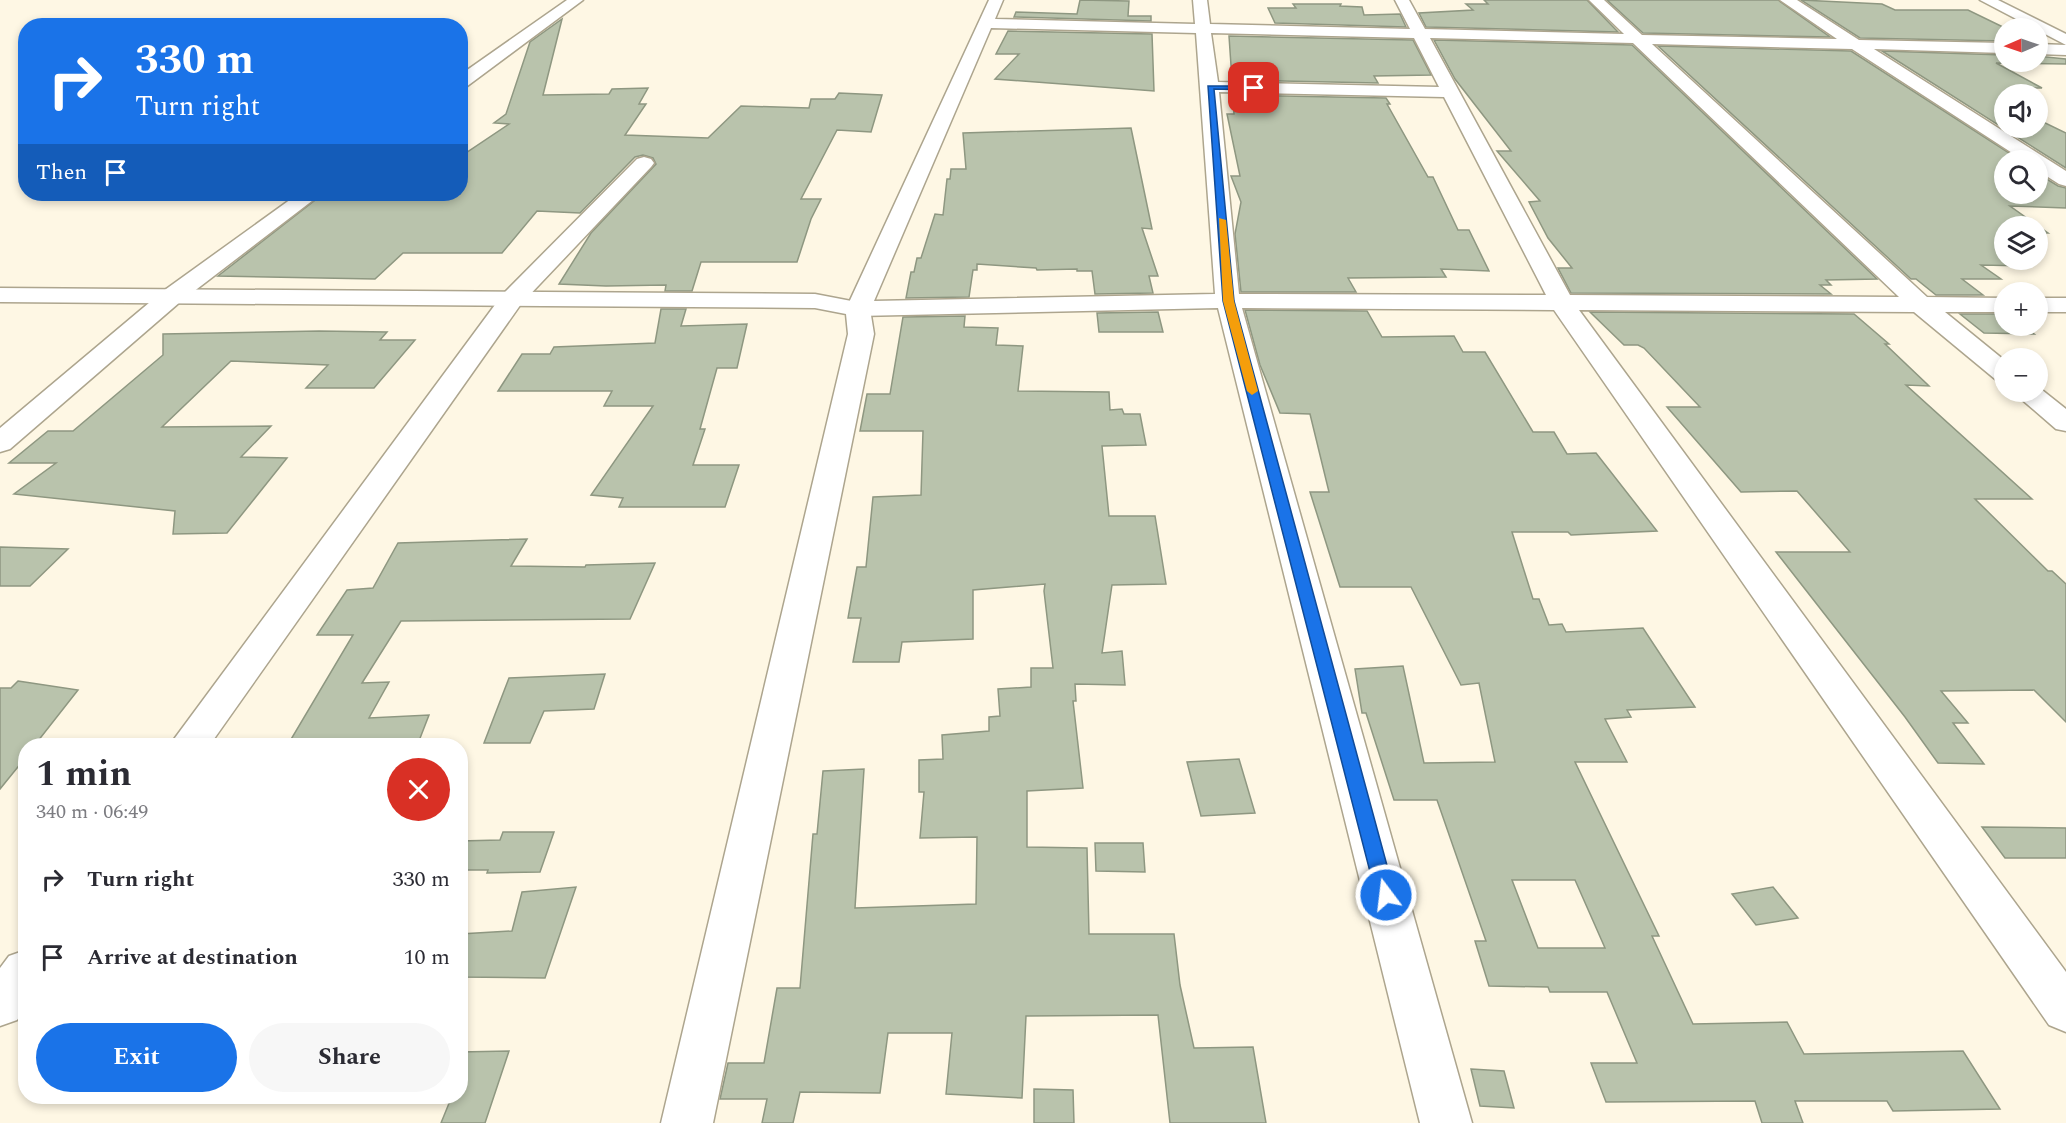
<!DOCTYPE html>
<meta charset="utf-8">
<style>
body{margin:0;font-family:Spectral,serif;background:#f7f7f7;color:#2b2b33;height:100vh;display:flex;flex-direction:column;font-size:22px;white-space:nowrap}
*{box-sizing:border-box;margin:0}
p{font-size:20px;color:#7c7c81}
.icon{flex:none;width:33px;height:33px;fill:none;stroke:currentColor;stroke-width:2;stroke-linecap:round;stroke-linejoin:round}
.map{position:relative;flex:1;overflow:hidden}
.drawer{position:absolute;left:18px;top:738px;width:450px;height:366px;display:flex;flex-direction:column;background:#fff;border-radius:24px;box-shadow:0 3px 9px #0003}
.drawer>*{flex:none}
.hud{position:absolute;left:18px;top:18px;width:450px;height:183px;border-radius:24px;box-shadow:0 3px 9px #0003;background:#1a73e8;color:#fff;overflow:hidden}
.needle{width:39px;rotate:268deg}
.tools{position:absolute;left:1994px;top:18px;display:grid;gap:12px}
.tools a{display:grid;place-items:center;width:54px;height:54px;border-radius:50%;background:#fff;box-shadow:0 3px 9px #0003;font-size:30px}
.pin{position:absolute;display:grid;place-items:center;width:51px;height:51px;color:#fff;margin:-26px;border-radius:12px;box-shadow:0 3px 9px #0006}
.me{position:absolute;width:66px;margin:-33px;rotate:345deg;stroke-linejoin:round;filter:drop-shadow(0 0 4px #0008)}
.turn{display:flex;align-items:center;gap:21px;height:126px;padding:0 18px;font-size:27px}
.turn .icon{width:78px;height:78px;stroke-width:2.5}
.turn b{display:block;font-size:42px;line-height:51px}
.then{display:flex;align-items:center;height:57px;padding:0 18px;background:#0003;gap:12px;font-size:22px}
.round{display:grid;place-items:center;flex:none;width:63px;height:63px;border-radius:32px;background:#f7f7f7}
.overview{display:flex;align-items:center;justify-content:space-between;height:102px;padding:0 18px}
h1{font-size:36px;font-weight:700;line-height:45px}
.primary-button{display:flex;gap:12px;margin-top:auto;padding:12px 18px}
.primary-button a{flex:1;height:69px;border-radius:36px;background:#1a73e8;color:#fff;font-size:24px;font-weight:700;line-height:69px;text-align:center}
.primary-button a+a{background:#f7f7f7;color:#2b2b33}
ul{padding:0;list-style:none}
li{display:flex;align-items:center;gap:18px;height:78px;padding:0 18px}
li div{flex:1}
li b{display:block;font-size:22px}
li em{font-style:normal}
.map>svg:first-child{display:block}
.building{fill:#b9c3ac;stroke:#8e9781;stroke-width:1.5;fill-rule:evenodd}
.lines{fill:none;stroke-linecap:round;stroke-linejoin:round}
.minor-casing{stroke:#ada58e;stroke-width:3}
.tertiary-casing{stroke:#ada58e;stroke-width:3}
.minor{fill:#fff;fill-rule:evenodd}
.tertiary{fill:#fff;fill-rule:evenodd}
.route{fill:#1a73e8;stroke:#114b97;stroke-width:1.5}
.slow{fill:#f59e0b}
</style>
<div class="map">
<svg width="2066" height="1123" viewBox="0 0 2066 1123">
<rect width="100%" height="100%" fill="#fef7e4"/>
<path class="building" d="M1080 0 1129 1 1128 16H1151V21L1014 17 1016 12 1077 14Z
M1484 0H1587L1618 32 1426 27 1419 13 1473 10 1466 4H1488Z
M1607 0H1778L1830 37 1643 33Z
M1801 0 1882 4 1895 10H1968L2005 28 2004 41 1860 38Z
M1293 4H1341L1340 6 1362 7 1364 15 1400 14 1406 27 1275 23 1268 8H1296Z
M562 19 543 95 609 94 612 89 648 88 639 104H646L625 135 708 138 741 106 809 108 811 99H835L839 93 882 95 871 132 837 130 801 199H821L811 219 797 262H701L692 291H665L666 285 606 286 559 284 591 233 656 164 653 158 643 155 635 157 580 213 537 211 502 253H403L375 279 218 276 323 194 358 196 360 194H460V157L509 124 494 123 506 114 530 42Z
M1008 31 1152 34 1154 91 995 79 1019 54H996Z
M1229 36 1413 40 1431 75 1374 76 1378 83 1232 80Z
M1434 40 1632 45 1877 279 1826 280 1831 285H1820L1831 294 1571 293 1558 268H1572L1548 238 1529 202 1540 201 1497 151H1511L1455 79Z
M1658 46 1851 51 2020 160H2004V194H2037V173L2058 186 2066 188V208L2010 206 2048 233H2037V226H2004V260H2016L2025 266 1981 265 2001 279H1962L1983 295H1936L1916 279H1911Z
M1882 51 2004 55V62H2037V56L2066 59V64L1996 63 2042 88H2018L2031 94H2004V128H2037V119L2066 133V168Z
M1233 95 1386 98 1390 104H1387L1428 177H1433L1458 230H1469L1489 271 1441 269 1446 277 1348 278 1356 292H1241L1235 234 1241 202 1231 176H1240L1227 114H1234Z
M1131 128 1152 229 1142 228 1158 276H1149L1153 293 1095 294 1092 271H1077V269L1037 270 1036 268 977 264V270H973L969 297 906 298 911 272H914L917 258H921L935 214 943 215 947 179H950L951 169H966L963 133Z
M661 309H686L681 326 747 324 737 368H717L700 429H705L693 465H739L725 507H619L623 498 591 495 653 406H604L612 391H498L522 354H550L554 347 655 343Z
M1245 310 1367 311 1382 337 1454 336 1463 352H1485L1533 432H1554L1567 454 1596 453 1657 531 1571 535 1568 532H1512L1533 599H1539L1549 625 1562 624 1566 632 1643 628 1695 707 1627 710 1631 717 1605 719 1627 762H1575L1659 936H1652L1693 1024 1787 1022 1804 1054 1963 1051 2000 1109 1893 1111 1887 1101H1795L1803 1123H1762L1755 1101 1606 1102 1591 1063H1637L1607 992H1550L1548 987 1489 986 1475 941H1486L1437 800H1394L1366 713H1362L1355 669 1403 666 1424 763 1495 762 1479 683 1461 685 1411 587H1340L1310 492H1329L1310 414 1280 413 1260 365ZM1512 880H1575L1605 948H1538Z
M1158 312 1163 332H1099L1097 313Z
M1590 312 1854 314 1889 344H1885L1929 386 1906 385 2032 499H1975L2048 571H2052L2066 584V722L2034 690 1941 691 1968 723H1953L1984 764 1938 763 1905 717 1776 552H1850L1797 491 1741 492 1667 407H1700L1644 348 1638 345H1624Z
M1960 314H2004V326H2023L2034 334 1984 333Z
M965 316 964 327 998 328 996 345 1023 346 1018 391 1109 392 1110 410 1122 409 1124 414H1140L1146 445 1102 446 1109 516H1155L1166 584 1112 585 1102 653 1122 651 1125 685 1075 684 1076 701H1073L1083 788 1027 791V847L1087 848 1089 934H1174L1180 985 1194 1048 1253 1047 1266 1123H1170L1158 1015 1026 1016 1022 1098 946 1094 952 1033H888L880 1093 800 1092 793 1123H762L767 1099H720L728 1063H764L777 988H800L813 834H817L823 771 864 769 855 908 976 904 977 837 920 838 924 792H919V760L943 759 942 735 989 731V717L1000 716 998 689 1031 687V668H1053L1044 591 1045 584 973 590V639L902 642 899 662H853L861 618H848L857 567H866L873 497 921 495 923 431H860L867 394H890L903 317Z
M319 331 387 332 380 340H415L374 388H306L328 365 231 361 162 427 271 426 241 457 287 458 227 533 173 534 175 511 14 494 56 463H9L48 431H73L163 355V334Z
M527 539 511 566 585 567 586 565 655 563 630 619 401 621 362 683 389 682 369 718 429 715 417 746H287L353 635H317L347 590 373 588 398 543Z
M0 547 68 549 30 586H0Z
M605 674 594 709 544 711 530 743H484L509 678Z
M18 681 78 690 34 746H26V757L0 789V688H11Z
M1239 759 1255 813 1201 816 1187 762Z
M1982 827 2066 828V858H2005Z
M503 832H554L540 872 487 873 488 870H460V841L500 840Z
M1095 843H1143L1145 872 1096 871Z
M576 887 545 978 460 977V934L512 931 522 892Z
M1773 887 1798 918 1756 925 1732 894Z
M509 1051 485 1123H441L452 1096H460V1052Z
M1471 1069 1504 1071 1514 1108 1480 1106Z
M1034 1089 1073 1090 1074 1123H1034Z"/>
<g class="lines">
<defs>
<path id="minor" d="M567 0H583L466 87 460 88V75Z
M989 0H1003L995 19 1195 24 1193 0H1207L1210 24 1410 29 1395 0H1409L1425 29 1624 34 1589 0H1604L1642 35 1837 39 1780 0H1797L1859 40 2004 43V53L1874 49 2066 171V186L2059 184 2037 170V160H2023L1852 49 1652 44 1927 297 2004 298V312H1945L2004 360V381L1995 379 1914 312 1579 310 2066 972V1032L2049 1025 1554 310 1242 308 1472 1123H1420L1218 308 858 316 849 314 846 309ZM991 28 1196 33 1215 294 874 301ZM1211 33 1414 38 1439 87 1218 82ZM1430 38 1633 43 1899 297 1570 295ZM1219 92 1444 97 1546 295 1239 294Z
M2037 44 2066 45V55L2037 54Z
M644 157 651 159 654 163 651 167 521 304 209 746H169L503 294 637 159Z
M298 194H321L180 302 10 449 0 452V428L162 292Z
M2037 298H2066V312H2037Z
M2037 386 2066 409V431L2056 429 2013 392H2037Z
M26 950V1008L17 1020 0 1026V968L9 956Z"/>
<path id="tertiary" d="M1980 0H1998L2066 34V45Z
M0 288 815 294 867 304 870 309 874 334 713 1123H661L848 334 846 314 815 308 0 302Z"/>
</defs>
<use href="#minor" class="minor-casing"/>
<use href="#tertiary" class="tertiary-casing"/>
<use href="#minor" class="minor"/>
<use href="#tertiary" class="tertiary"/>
</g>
<path class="route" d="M1208 86H1254L1258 88 1254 90 1214 89 1234 301 1395 895 1392 900 1386 902 1379 900 1376 895 1223 301Z"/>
<path class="slow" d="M1219 218 1226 220 1234 301 1258 391 1252 395 1247 391 1223 301Z"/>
</svg>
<div class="tools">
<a><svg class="needle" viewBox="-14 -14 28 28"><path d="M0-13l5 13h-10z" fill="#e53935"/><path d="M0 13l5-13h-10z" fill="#7c7c81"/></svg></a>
<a><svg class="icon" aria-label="sound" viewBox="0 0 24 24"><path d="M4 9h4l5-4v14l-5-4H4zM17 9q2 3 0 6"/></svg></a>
<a><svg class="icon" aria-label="search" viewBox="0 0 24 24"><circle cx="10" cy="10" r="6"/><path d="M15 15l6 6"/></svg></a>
<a><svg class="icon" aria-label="layers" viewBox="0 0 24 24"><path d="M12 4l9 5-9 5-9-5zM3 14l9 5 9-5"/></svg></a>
<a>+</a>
<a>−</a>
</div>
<div class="pin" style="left:1254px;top:88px;background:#d93025"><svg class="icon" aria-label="arrive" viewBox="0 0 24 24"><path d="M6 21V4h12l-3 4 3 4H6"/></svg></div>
<svg class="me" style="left:1386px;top:895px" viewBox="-20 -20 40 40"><circle r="17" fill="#1a73e8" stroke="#fff" stroke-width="3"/><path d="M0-11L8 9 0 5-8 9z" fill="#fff"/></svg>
<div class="hud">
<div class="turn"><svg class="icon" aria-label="right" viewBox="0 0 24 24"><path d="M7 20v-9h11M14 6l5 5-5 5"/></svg><div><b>330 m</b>Turn right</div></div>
<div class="then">Then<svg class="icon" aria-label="arrive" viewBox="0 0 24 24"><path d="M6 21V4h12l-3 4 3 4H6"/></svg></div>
</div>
<section class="drawer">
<div class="overview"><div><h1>1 min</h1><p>340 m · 06:49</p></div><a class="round" style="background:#d93025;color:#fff"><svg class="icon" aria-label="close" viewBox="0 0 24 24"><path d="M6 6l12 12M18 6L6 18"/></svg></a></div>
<ul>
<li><svg class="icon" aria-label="right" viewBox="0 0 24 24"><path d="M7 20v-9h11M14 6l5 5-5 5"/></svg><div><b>Turn right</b></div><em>330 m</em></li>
<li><svg class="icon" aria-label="arrive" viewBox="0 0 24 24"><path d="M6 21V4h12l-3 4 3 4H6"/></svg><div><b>Arrive at destination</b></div><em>10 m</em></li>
</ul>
<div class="primary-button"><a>Exit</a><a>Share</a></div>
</section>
</div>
